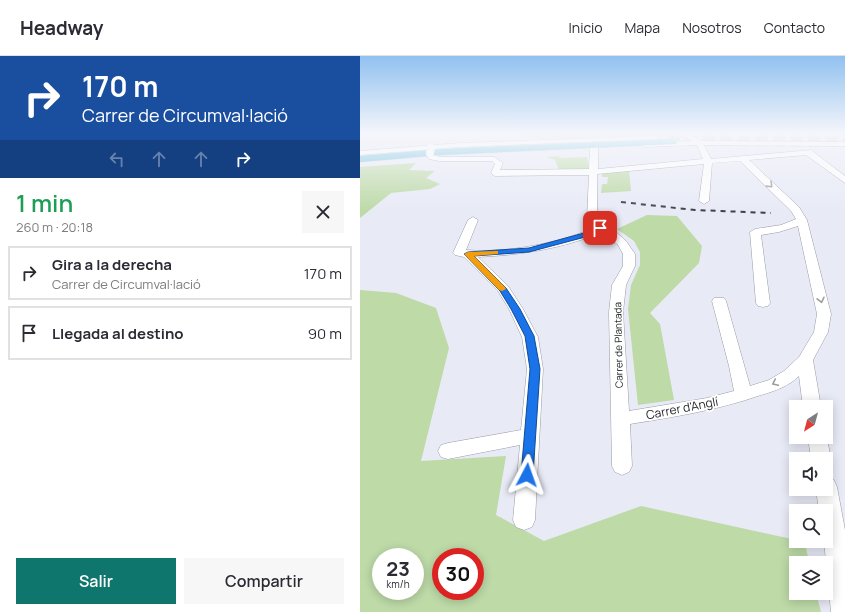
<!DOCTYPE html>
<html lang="es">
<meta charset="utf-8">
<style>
body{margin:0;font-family:Manrope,sans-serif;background:#f7f7f7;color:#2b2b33;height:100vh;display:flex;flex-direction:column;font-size:15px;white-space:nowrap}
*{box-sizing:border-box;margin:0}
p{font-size:13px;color:#7c7c81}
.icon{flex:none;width:22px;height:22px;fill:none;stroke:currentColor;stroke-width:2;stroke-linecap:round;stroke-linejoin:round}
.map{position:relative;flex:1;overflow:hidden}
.panel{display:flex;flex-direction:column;background:#fff;width:360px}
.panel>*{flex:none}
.guide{background:#1a4fa0;color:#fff;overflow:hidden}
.needle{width:26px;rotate:216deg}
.fabs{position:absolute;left:429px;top:344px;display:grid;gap:8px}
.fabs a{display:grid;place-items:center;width:44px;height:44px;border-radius:0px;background:#fff;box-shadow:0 2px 10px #0003;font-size:20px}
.speed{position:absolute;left:12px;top:492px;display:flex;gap:8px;font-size:20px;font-weight:700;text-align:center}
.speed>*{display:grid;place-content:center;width:52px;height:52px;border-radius:50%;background:#fff;box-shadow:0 2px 10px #0003;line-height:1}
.speed small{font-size:10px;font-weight:400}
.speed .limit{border:6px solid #d22;background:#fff;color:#111}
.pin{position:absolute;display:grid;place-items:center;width:34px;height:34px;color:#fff;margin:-17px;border-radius:8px;box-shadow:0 2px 6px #0006}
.me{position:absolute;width:44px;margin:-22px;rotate:4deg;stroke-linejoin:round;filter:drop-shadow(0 0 3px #0008)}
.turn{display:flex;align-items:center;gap:14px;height:84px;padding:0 16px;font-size:18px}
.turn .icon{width:52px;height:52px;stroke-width:2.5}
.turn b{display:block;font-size:28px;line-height:34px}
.lanes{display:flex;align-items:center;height:38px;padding:0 16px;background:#0003;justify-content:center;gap:20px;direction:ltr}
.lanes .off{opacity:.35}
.round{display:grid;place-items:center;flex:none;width:42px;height:42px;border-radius:0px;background:#f7f7f7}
.headline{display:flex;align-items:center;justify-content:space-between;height:68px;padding:0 16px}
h1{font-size:24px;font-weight:600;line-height:30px;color:#1e9e55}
.action{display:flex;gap:8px;margin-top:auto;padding:8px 16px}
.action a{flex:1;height:46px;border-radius:0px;background:#0f766e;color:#fff;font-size:16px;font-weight:600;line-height:46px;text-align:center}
.action a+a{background:#f7f7f7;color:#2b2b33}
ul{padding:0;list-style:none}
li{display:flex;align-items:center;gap:12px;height:54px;margin:0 8px 6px;padding:0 8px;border:2px solid #e1e1e2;border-radius:0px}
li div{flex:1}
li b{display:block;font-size:15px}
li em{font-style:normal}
header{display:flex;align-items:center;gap:24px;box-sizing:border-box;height:56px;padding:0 20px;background:#fff;border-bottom:1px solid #e1e1e2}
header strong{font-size:19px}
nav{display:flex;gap:22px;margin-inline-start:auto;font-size:14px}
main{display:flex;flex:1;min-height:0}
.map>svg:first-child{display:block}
.green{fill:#bddaa7;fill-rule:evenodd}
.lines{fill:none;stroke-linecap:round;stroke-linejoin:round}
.highway-tunnel{stroke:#c1c3cd;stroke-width:12;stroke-dasharray:12 5.5;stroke-linecap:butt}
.minor-casing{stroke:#999ca7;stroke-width:1}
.highway-casing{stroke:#cbcbcc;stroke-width:1}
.minor{fill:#fff;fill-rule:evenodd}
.highway{fill:#62bedb;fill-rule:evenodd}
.rail{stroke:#3f4046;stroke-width:2;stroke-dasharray:5 5;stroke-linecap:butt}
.minor-bridge-casing{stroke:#999ca7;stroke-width:8;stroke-linecap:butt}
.minor-bridge{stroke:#fff;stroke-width:8}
.oneway{stroke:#9d9d9f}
.route{fill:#1a73e8;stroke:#114b97}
.slow{fill:#f59e0b}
.labels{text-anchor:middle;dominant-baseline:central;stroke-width:3.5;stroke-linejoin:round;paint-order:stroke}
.street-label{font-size:10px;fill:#25262a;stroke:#fff}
.near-street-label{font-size:12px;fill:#25262a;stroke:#fff}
</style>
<header>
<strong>Headway</strong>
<nav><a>Inicio</a><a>Mapa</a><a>Nosotros</a><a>Contacto</a></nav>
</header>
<main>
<section class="panel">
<div class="guide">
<div class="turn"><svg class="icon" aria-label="right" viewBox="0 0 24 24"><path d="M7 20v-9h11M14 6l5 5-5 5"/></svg><div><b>170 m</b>Carrer de Circumval·lació</div></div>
<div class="lanes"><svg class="icon off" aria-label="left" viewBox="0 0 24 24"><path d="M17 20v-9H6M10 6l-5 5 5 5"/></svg><svg class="icon off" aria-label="ahead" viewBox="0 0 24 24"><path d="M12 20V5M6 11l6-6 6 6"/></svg><svg class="icon off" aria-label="ahead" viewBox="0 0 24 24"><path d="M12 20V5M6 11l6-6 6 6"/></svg><svg class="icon" aria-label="right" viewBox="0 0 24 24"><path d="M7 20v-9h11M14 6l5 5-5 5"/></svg></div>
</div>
<div class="headline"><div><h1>1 min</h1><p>260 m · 20:18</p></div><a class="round"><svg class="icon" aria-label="close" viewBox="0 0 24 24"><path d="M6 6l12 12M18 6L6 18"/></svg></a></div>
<ul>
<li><svg class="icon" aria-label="right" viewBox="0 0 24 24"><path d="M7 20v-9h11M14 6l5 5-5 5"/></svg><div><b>Gira a la derecha</b><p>Carrer de Circumval·lació</p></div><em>170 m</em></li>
<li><svg class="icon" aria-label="arrive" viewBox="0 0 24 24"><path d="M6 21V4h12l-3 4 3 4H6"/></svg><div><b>Llegada al destino</b></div><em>90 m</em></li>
</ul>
<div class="action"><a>Salir</a><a>Compartir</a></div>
</section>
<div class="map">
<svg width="485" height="556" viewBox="0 0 485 556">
<rect width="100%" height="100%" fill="#e8eaf6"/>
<path class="green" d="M162 77H315V80L214 83 158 82Z
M199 100 200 102 227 101 229 114H199L195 104 186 101Z
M56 107 49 114 75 115 66 122 80 128 70 133 31 137 0 162V111Z
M269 114 271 135 241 137 242 128H247L248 121H242V117Z
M287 159 317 160 342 190 339 207 290 257 300 268 314 344 278 349 268 253 271 229 280 209V196L274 185 257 173Z
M0 234 36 237 76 252 89 292 61 405 146 400 136 459 184 485 281 450 436 484V485L445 486 449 507H436V537H456L461 556H0ZM21 501H55V535H21ZM81 501H115V535H81Z"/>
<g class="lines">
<path class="highway-tunnel" d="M308 84 485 85"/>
<defs>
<path id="minor" d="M319 77H328L341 85 485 86V90L344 89 351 103 451 94 485 120V127L446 99 389 104 439 151 447 164 471 258 468 276 453 304 461 351H443L439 320C429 330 415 335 401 339 358 354 314 361 270 368L272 410 269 416 262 419 255 416 252 410 249 256 252 229 263 210V198L258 189 249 181 240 177C201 193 160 199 118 201L148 230 163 253 178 281 183 313 175 464 172 471 164 474 156 471 153 464 160 389 88 403 81 401 78 395 81 389 88 387 161 374 167 313 162 281 149 253 138 235 104 201 95 199 93 197 108 164 113 161 118 164 106 194C148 197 195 188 234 172L227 162 229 119 135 120 131 117 135 108 132 105H79L69 103 66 98 70 96 79 101H134L143 107 140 114 229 113 230 90 234 88 238 90V113L343 103 337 89 284 91 280 89 284 87 331 85ZM380 105 431 155 436 163 421 169 395 173 390 176 396 247 398 250 403 251 408 250 410 247 401 179 419 176 438 170 457 258 454 276 439 301 424 315 409 324 390 330 366 245 364 242H354L352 245 369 310 374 335 347 342 269 355 263 256 266 229 275 210V198L266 185 257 177 244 171 237 162V118L344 108 339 145 344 148 349 145 352 107Z
M296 80 300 82 298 83 100 91 0 99V95L100 87Z
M466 378 471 403 468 409 466 410V403H451L448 381H466Z
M466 422 474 424 477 431 485 474V556H471L464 485H466V455H459L456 433H466Z"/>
<path id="highway" d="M312 83 317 86 316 88 81 99 0 106V100L81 93Z"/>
</defs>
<use href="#minor" class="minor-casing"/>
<use href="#highway" class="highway-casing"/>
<use href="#minor" class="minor"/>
<use href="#highway" class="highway"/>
<path class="rail" d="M261 146 335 154 411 157"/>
<defs>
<path id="minor-bridge" d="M70 97 71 92"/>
</defs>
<use href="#minor-bridge" class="minor-bridge-casing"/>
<use href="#minor-bridge" class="minor-bridge"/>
</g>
<defs><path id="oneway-chevron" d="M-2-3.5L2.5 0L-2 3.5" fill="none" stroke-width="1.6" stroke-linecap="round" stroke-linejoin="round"/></defs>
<g class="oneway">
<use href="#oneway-chevron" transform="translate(410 129) rotate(44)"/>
<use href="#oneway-chevron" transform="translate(461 244) rotate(77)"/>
<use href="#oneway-chevron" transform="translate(415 327) rotate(155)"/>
</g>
<linearGradient id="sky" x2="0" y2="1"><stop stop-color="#91c1f0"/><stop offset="0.5" stop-color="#f5f6fb"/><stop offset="1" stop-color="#f5f6fb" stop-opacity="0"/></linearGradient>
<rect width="485" height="155" fill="url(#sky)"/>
<path class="route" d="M238 171 243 172 229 180 169 196 114 200 146 232 160 253 174 280 180 313 173 419 171 423 167 425 162 423 161 419 170 313 165 280 151 253 140 235 104 198 108 196 169 192 224 177Z"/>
<path class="slow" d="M135 195H138V198L114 200 145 231 146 233 142 235 139 234 104 198 108 196Z"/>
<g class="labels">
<g class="street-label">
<text transform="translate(258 289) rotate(-91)">Carrer de Plantada</text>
</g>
<g class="near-street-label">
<text transform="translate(322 352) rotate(-11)">Carrer d'Anglí</text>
</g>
</g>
</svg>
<div class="fabs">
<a><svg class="needle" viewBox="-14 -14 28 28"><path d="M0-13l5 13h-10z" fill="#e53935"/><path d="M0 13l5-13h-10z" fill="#7c7c81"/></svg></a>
<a><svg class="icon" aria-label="sound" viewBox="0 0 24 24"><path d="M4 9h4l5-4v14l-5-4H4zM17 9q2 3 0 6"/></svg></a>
<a><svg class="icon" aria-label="search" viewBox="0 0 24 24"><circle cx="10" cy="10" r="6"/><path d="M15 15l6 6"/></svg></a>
<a><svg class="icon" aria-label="layers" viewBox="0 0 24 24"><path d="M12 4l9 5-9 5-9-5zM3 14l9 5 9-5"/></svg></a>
</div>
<div class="speed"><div>23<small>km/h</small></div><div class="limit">30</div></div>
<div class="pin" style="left:240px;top:172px;background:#d93025"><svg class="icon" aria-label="arrive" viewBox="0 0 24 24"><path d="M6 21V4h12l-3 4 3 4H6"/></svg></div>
<svg class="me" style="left:167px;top:419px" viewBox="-20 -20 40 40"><path d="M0-17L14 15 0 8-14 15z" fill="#1a73e8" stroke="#fff" stroke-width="4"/></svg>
</div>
</main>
